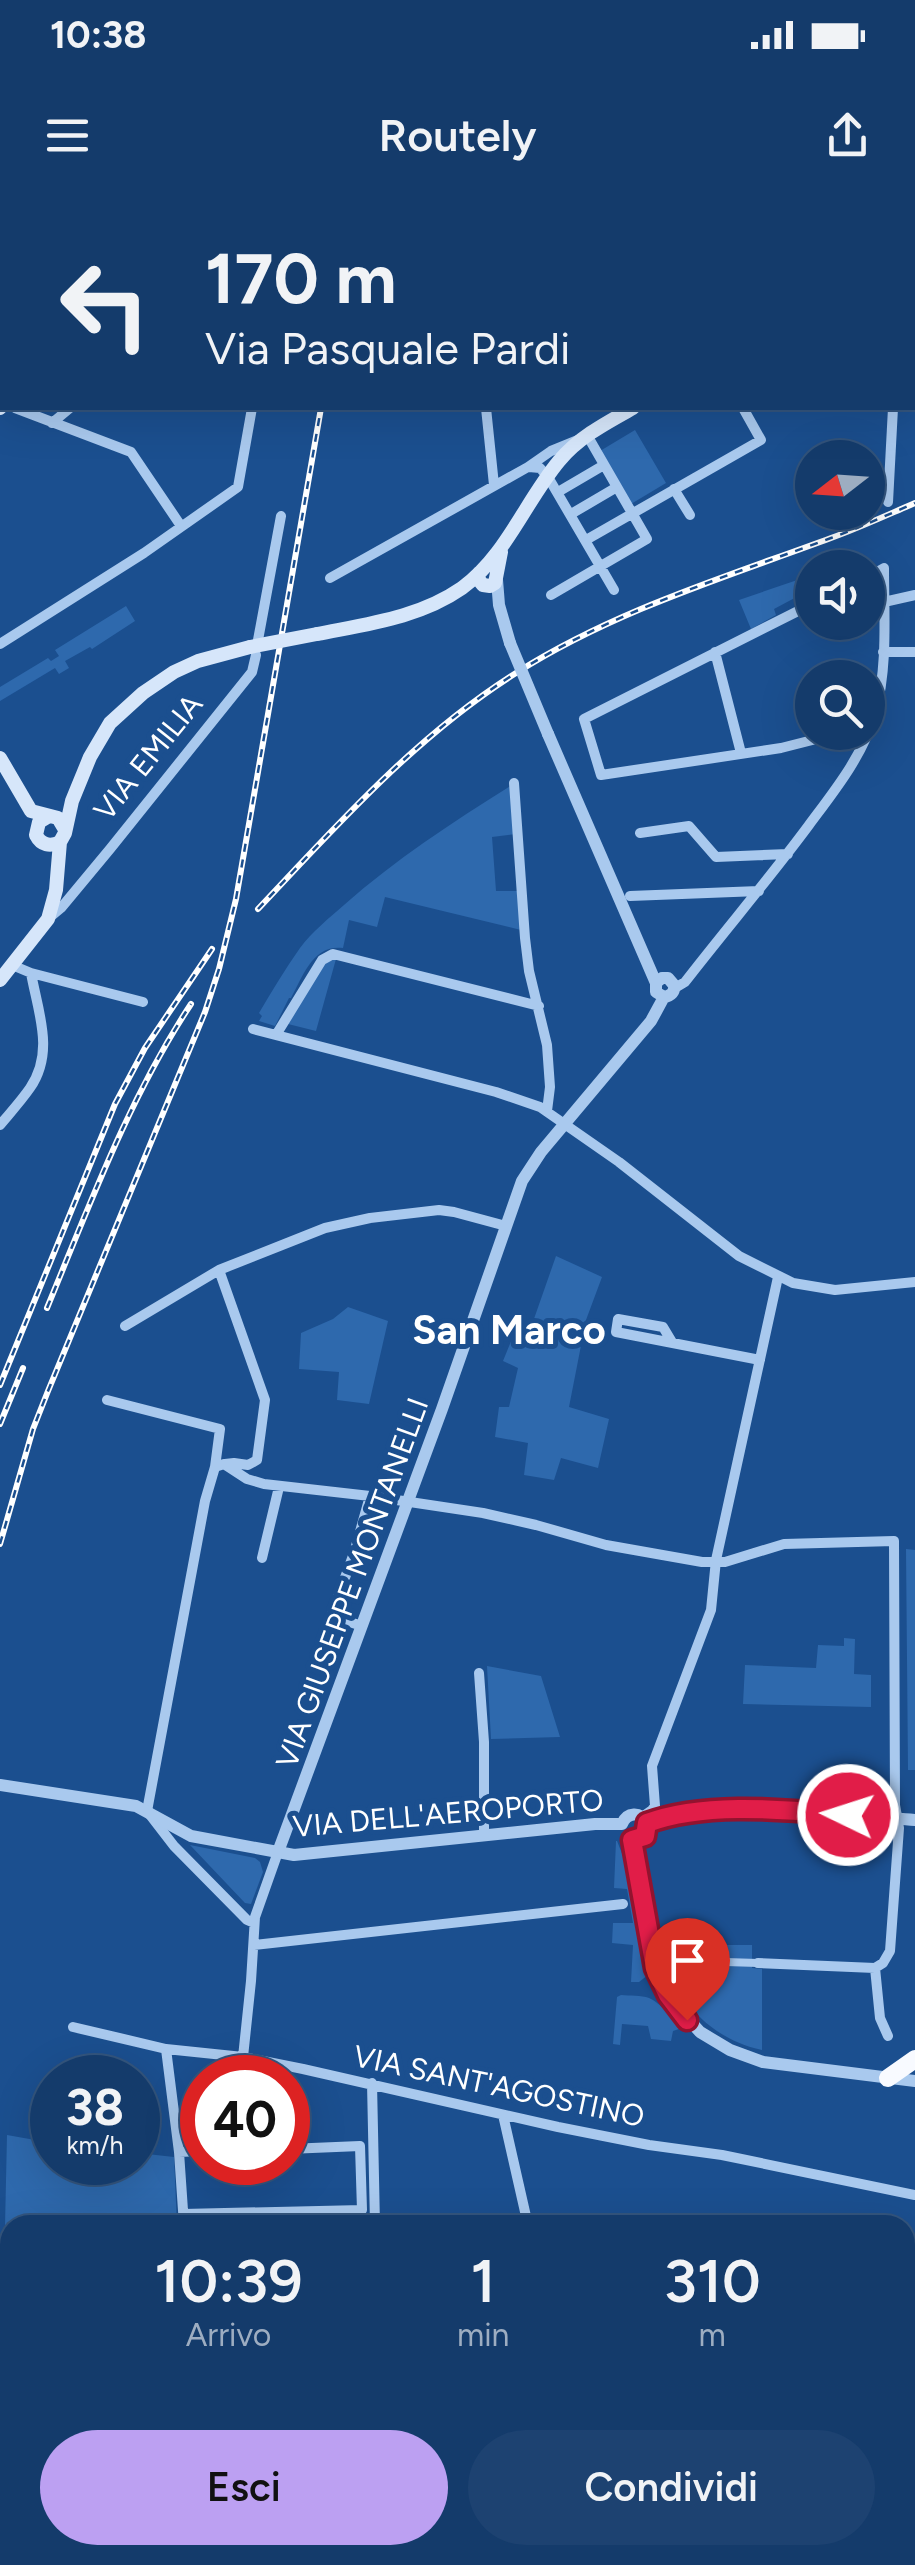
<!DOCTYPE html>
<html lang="it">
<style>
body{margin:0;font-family:Figtree,sans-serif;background:#1d4271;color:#f1f3f6;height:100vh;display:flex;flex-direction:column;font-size:38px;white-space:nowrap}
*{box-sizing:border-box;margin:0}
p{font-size:32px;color:#9dadc1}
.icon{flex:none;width:55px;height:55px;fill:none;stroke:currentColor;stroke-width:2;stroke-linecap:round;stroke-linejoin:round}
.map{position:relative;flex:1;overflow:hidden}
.sheet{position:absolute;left:0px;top:2015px;width:915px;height:350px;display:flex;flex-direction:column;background:#143b6b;border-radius:30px 30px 0 0;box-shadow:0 10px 40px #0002,0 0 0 2px #33557e}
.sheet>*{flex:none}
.banner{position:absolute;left:0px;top:0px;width:915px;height:210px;box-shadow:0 10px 40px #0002,0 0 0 2px #33557e;background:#143b6b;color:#f1f3f6;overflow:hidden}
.needle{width:65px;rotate:253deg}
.fabs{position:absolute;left:795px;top:240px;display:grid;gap:20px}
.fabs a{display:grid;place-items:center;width:90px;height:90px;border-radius:50%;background:#143b6b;box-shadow:0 10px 40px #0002,0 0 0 2px #33557e;font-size:50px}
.speed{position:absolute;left:30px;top:1855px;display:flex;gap:20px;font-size:50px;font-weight:700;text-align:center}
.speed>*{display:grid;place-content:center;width:130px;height:130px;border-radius:50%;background:#143b6b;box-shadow:0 10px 40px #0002,0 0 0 2px #33557e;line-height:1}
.speed small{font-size:25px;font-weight:400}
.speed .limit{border:15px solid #d22;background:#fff;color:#111}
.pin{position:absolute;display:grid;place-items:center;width:85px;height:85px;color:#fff;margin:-102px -42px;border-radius:50% 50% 50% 0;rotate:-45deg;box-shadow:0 0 10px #0007}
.pin .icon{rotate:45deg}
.me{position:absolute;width:110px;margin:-55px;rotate:274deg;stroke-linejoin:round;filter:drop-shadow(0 0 8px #0008)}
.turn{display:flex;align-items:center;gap:35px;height:210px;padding:0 40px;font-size:45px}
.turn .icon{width:130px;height:130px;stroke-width:2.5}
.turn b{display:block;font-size:70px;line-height:85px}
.eta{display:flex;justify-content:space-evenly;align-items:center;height:170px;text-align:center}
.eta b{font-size:60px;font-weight:600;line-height:70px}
.action{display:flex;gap:20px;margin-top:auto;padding:20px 40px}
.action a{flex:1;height:115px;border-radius:60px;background:#bca0f2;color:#111;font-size:40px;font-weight:600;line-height:115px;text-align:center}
.action a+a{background:#1d4271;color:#f1f3f6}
.status{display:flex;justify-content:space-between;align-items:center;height:70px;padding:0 50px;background:#143b6b;direction:ltr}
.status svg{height:28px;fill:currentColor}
header{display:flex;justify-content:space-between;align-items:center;height:130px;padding:0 40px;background:#143b6b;font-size:45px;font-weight:600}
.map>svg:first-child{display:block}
.green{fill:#2e69ad}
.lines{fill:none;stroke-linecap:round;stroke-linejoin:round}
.stream{stroke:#9cc4f0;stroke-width:2.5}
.pedestrian{stroke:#a9c9ee;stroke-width:8}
.minor{stroke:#a9c9ee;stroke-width:10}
.tertiary{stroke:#a9c9ee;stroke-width:12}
.secondary{stroke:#d6e6fa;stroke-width:14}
.trunk{stroke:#f8faff;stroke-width:18}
.rail-casing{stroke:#fff;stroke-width:6}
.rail{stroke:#1b4f8f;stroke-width:2.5;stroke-dasharray:8;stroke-linecap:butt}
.tertiary-bridge{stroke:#a9c9ee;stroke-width:12}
.secondary-bridge{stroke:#d6e6fa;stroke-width:14}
.route-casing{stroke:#92132f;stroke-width:25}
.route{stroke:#e11d48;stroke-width:18}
.labels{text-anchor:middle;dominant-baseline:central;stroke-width:10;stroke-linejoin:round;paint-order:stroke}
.street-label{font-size:30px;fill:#fff;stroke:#1b4f8f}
.district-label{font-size:40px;font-weight:bold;fill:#fff;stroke:#1b4f8f}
</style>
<div class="status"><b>10:38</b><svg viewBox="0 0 49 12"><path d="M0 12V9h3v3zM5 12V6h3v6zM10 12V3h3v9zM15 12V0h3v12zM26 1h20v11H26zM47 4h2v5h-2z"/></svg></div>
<header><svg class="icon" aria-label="menu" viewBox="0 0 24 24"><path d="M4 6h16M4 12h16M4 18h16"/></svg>Routely<svg class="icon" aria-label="share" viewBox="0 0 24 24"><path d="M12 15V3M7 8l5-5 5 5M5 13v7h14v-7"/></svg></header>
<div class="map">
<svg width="915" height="2365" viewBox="0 0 915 2365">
<rect width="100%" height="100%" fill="#1b4f8f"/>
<path class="green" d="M635 230 666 283 631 304 600 251Z
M812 375V398L808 400 804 393 774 409 776 415 751 429 739 400Z
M126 406 135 421 92 449 90 447 65 461 69 468 59 474 55 468 0 501V487L48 458 51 461 59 456 55 450Z
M512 585 516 634 492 637 496 691H518L521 730 385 697 377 727 349 720 343 748C313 744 303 776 291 798H289L275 826 259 821 262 816 259 813C272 791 285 769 300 748 312 732 329 718 344 705 396 659 453 622 512 585Z
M336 759 316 831 288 824 324 763Z
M556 1056 602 1077 586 1120 569 1207 609 1219 598 1268 561 1258 554 1280 524 1275 528 1243 495 1237 499 1207H509L518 1168 503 1161 514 1134 528 1136Z
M348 1107 388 1121 369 1204 337 1200 339 1172 299 1169 301 1133 333 1119Z
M906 1349 915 1350V1570H908Z
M844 1438 855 1439 854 1474 871 1475V1507L743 1504 745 1465 816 1468 818 1445 844 1446Z
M487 1466 541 1476 560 1537 491 1539Z
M616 1641H617L623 1656 648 1775 639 1782H631L633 1745 612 1743 613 1723H633L627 1689 614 1688Z
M190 1645 255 1658 260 1662 263 1672 251 1704 245 1703Z
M715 1740 717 1745H752V1768L762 1769V1850C711 1839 677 1802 663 1753H685L684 1745Z
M621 1795C630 1796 641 1795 649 1798 659 1802 675 1820 682 1828L673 1831 671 1841 651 1839 648 1826 622 1824 620 1845 613 1844 617 1797Z
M7 1935 52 1943V1962H138V1953L174 1957 177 2025 5 2026Z"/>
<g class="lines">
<path class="stream" d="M742 2355 743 2365
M655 2365 673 2362 676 2365"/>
<path class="pedestrian" d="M660 1760 758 1763"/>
<path class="minor" d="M868 0 869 2
M72 2 74 0
M595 2 597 0
M829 2 833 0
M15 208 131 252 181 326
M486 208 494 285
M52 223 70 208
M529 267 540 268 548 277 614 390
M674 289 690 315
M558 292 604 265
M888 302 893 208
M571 314 617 287
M586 340 761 240 743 208
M330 378 528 267 551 251 578 240
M551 395 647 339 587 235
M884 402 915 395
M812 404 584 519 601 575 781 548 844 532
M258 440 281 316
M0 444 144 353 238 287 252 208
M715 452 741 553
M883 452H915
M514 583 525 738 529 771 547 845 550 887 547 911
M640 633 689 626 716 657 788 654
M630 696 759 691
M49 718 61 708 110 649 252 472 256 455
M12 765 31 773 143 802
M675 788 685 782C726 729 769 679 809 625 835 590 862 557 875 514 888 468 884 416 884 368L868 377
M253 829 496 892 540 907 619 962 739 1056 793 1083 835 1090 915 1082
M276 835 322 760 333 754 539 806
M0 925C10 913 21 901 30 888 55 852 38 812 31 773
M219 1070 265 1200 257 1260 248 1265 234 1263 225 1264
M125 1126 219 1070 325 1028 370 1018 439 1010 454 1012 506 1026
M672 1142 663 1127 618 1119 616 1132 760 1160
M107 1200 220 1229 215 1267 205 1301 147 1611 174 1646 247 1720 254 1723
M215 1267 224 1264 247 1279 264 1284 370 1296 483 1313 536 1325 606 1345 702 1362H725L784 1344 894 1341 895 1605 899 1628 890 1751 883 1763 875 1768 758 1763
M262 1358 279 1287
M362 1426 331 1416 354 1353 370 1296
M479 1473 484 1542V1636
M642 1617 652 1610 655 1606 652 1566 711 1410 716 1360 778 1077
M254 1745 623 1704
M875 1768 880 1818 888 1836
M73 1827 166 1849 243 1857 303 1869 558 1927 649 1945 722 1955 915 1995
M166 1849 179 1952 184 2025
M243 1857 251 1781 255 1717 278 1652
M372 1883 375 2025
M503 1915 528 2025
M179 1952 202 1951
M183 2014 362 2010 360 1946 288 1949
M905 2181 915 2186
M122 2355 123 2365
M293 2355 294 2365
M375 2355 376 2365
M576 2365 586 2363 594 2355"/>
<path class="tertiary" d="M497 380 499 405 510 443
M548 534 656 783V792L664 797
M0 1585 136 1606 191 1636 294 1655 595 1624H622
M647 1623C720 1595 837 1615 915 1620
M622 1624C627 1612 640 1611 647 1623
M632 1640 655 1768 672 1801 700 1832 730 1850 763 1862 915 1881
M278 1652 442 1209 522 981 541 952 651 821 664 797C671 796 675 792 674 785L668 778H662L656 783"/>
<path class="secondary" d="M11 2 12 0
M912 40 915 38
M0 208 2 198
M479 373 478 379 483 385 490 386 495 383 501 352
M317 434C367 424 419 418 462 388 506 356 525 302 559 261 579 237 606 223 633 208
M0 558 31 611 58 618 64 628
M49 616 39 622 36 635C41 645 50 647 60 642
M0 780 48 719 56 690 60 642 65 633 72 601 90 557 110 523 143 493 174 472 198 461 250 447"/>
<path class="trunk" d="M888 1878 915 1859"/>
<defs>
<path id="rail" d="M350 2 351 0
M258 709C338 624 417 535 516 473 614 411 723 378 831 338 859 328 887 315 915 303
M47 1108C90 1004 129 898 191 804
M0 1185 115 904 145 848 212 749
M0 1224 23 1168
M0 1344 33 1229 48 1191 205 812 219 769 236 699 321 208
M15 2355V2365"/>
</defs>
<use href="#rail" class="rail-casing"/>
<use href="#rail" class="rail"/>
<path class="tertiary-bridge" d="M510 443 548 534"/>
<path class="secondary-bridge" d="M250 447 317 434"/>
</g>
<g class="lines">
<defs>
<path id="route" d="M687 1820 668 1795 655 1768 632 1640 645 1636 647 1623C706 1601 786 1610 848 1615"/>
</defs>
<use href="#route" class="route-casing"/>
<use href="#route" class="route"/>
</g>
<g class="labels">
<g class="street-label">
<text transform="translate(148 557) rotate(-51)">VIA EMILIA</text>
<text transform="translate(352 1383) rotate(-70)">VIA GIUSEPPE MONTANELLI</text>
<text transform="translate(448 1613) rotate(-5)">VIA DELL'AEROPORTO</text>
<text transform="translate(499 1886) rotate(12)">VIA SANT'AGOSTINO</text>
</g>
<g class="district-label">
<text x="509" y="1130">San Marco</text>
</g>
</g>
</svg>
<div class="fabs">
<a><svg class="needle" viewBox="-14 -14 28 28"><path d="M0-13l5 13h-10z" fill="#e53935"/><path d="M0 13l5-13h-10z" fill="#9dadc1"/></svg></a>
<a><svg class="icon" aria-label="sound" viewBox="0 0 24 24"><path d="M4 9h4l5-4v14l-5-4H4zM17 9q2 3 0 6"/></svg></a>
<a><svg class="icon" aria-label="search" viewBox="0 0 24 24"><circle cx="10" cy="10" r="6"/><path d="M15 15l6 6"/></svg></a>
</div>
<div class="speed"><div>38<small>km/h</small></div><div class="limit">40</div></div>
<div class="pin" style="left:687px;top:1820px;background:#d93025"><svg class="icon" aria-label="arrive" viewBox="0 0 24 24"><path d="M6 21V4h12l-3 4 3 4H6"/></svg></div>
<svg class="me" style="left:848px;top:1615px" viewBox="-20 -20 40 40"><circle r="17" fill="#e11d48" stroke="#fff" stroke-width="3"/><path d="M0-11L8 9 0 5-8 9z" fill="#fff"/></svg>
<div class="banner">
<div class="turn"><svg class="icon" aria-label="left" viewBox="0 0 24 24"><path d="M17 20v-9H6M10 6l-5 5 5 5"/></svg><div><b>170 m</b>Via Pasquale Pardi</div></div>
</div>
<section class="sheet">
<div class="eta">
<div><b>10:39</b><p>Arrivo</p></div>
<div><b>1</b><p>min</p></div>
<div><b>310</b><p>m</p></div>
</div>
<div class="action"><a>Esci</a><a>Condividi</a></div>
</section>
</div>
